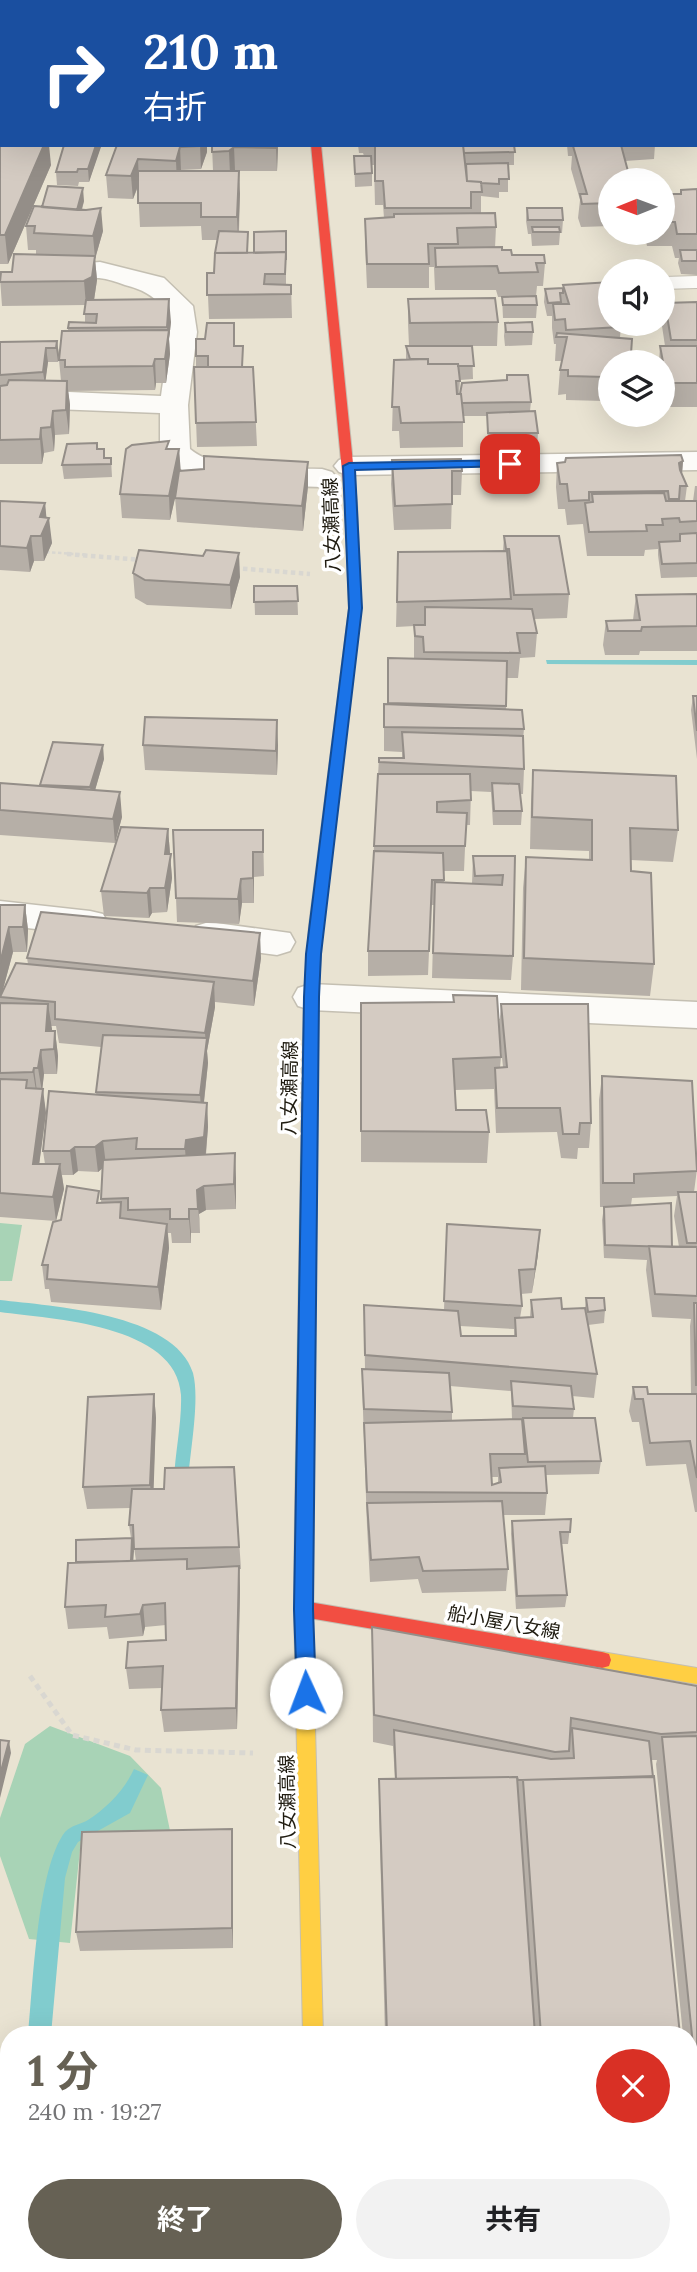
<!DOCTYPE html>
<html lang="ja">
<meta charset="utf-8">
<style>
body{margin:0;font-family:Lora,"Noto Sans JP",serif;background:#f2f2f2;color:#202124;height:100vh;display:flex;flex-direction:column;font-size:26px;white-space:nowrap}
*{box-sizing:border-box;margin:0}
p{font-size:23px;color:#757577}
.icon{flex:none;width:38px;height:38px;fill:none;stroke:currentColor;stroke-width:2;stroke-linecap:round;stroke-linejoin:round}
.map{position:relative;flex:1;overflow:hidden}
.side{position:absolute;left:0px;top:2026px;width:698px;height:247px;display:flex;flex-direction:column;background:#fff;border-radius:28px 28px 0 0;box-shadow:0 7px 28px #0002}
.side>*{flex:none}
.top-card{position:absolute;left:0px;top:0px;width:698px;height:147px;box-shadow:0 7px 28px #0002;background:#1a4fa0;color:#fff;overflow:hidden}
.needle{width:46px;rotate:269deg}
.fabs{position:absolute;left:598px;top:168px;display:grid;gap:14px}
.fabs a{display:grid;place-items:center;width:77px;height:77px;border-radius:50%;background:#fff;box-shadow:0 7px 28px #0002;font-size:35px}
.pin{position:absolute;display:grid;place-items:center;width:60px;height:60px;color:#fff;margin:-30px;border-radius:14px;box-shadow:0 4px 10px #0006}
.me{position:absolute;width:77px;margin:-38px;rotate:358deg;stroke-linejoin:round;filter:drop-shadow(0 0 5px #0008)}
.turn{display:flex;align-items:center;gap:24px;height:147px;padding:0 28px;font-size:32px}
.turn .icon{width:91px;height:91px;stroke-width:2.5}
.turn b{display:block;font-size:49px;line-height:60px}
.round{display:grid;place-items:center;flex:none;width:74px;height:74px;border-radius:37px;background:#f2f2f2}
.summary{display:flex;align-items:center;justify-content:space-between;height:119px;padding:0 28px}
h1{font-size:42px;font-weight:700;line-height:52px;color:#666154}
.action{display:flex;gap:14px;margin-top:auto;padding:14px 28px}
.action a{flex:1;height:80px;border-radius:42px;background:#666154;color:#fff;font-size:28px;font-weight:700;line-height:80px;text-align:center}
.action a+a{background:#f2f2f2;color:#202124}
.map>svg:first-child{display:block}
.forest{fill:#a8d3b6}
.water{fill:#81ccce}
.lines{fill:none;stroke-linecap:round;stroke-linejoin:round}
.lane-casing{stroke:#c4bfb2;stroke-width:2}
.street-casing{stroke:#c4bfb2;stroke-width:3}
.fast-casing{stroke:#c4bfb2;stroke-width:2}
.slow-casing{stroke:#c4bfb2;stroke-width:2}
.jam-casing{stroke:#c4bfb2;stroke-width:2}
.path-far2{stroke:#d9d7d1;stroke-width:2.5;stroke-dasharray:3.5 2.5;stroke-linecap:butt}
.path-far1{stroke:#d9d7d1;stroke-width:4.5;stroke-dasharray:4.5 3.5;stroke-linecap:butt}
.path{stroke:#d9d7d1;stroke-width:5;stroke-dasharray:6 4.5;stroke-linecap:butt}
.lane{fill:#fcfbf8;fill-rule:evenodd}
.street{fill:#fcfbf8;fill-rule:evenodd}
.fast{fill:#16e098;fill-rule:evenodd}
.slow{fill:#ffcf43;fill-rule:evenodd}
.jam{fill:#f24e42;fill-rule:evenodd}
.wall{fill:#b6afa7;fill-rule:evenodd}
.shaded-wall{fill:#948e88}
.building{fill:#d4cbc2;stroke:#948e88;stroke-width:2}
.route{fill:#1a73e8;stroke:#114b97;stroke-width:2}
.labels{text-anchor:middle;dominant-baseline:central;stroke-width:7;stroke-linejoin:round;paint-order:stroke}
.street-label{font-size:19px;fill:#1f1b10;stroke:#fff}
</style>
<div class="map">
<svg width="697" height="2272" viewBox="0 0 697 2272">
<rect width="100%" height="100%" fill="#e9e3d2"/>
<path class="forest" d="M0 1223 22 1225 12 1281H0Z
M50 1726 130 1756 161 1788 172 1840 80 1850 70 1943 29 1939 0 1856V1818L25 1744Z"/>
<path class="water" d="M546 660H697V665L547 664Z
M0 1300C51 1306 175 1313 193 1373 200 1400 190 1452 188 1481L174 1480C175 1453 182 1422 181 1395 177 1324 51 1319 0 1312Z
M134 1769 148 1775 130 1813 78 1842 72 1852 65 1878 51 2035H28C33 1987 37 1868 65 1832 70 1826 81 1824 88 1820 107 1808 125 1789 134 1769Z"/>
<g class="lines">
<defs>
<path id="lane" d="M564 0H582V2H564Z
M697 276V288L663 289V277Z"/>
<path id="street" d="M0 64H2V78H0Z
M696 129H697V144H696Z
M100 262 164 278 193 306 197 332 188 405 190 449C222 475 282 467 322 469L332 472 337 478 332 484 322 487C279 485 187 491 160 452V413L0 407V389L161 396C167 347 187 300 125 285 117 282 108 279 99 278 77 277 55 284 34 279L30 273 34 267Z
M697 452V470L349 475 339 472 334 466 339 460 349 457Z
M0 901 90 911 103 914 108 923 103 932 90 935 0 925Z
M209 922 290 933 295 942 290 951 277 955 196 944 191 935 196 926Z
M311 984 697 1002V1028L311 1010 298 1006 293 997 298 988Z"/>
<path id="fast" d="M696 6H697V12H696Z
M351 499 357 503 361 608 323 926 316 931 309 926 349 608 345 503Z
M309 1144 315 1146 317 1150 313 1511 310 1516 304 1519 298 1516 295 1511 301 1150 303 1146Z"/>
<path id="slow" d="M304 1503 310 1506 313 1511 312 1609 323 2035H303L294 1609 295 1511 298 1506Z
M602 1652 697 1668V1684L602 1668 595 1666 593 1660 595 1654Z
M306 2264H328L329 2272H307Z"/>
<path id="jam" d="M295 0H305L306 2H296Z
M356 0H429L431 2H358Z
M311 145H321L357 503 351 507 345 503Z
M316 921 323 926 318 997 317 1150 315 1154H303L301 1150 304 997 309 926Z
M303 1601 602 1652 609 1654 611 1660 609 1666 602 1668 303 1617 296 1615 294 1609 296 1603Z"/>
</defs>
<use href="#lane" class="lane-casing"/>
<use href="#street" class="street-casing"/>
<use href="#fast" class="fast-casing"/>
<use href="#slow" class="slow-casing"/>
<use href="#jam" class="jam-casing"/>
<path class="path-far2" d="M46 552 88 555"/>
<path class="path-far1" d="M67 554 142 560
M235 568 310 574"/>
<path class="path" d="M30 1676 72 1735 136 1750 253 1753"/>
<use href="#lane" class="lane"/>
<use href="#street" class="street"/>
<use href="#fast" class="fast"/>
<use href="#slow" class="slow"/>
<use href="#jam" class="jam"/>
</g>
<path class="wall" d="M0 133 51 165 8 264H0Z
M64 145H101L89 182H79L78 186 57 185 56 172Z
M117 145H207V152L201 169 181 170V171H213L212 145H278L277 171H234L240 194 239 232 248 253H254L286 231V285H291L292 318 209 319 207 273H214L218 240H202L201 226 140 227 138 187 133 199 108 198 106 175Z
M358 145H514V165H508V192H499V198L481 196V213L496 227 495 248 512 255 545 263 543 286H537L536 296 498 297 496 290H435L434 267H429V288H367L365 243V219L384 218 383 205H375L374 165H372V186L355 187 354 156H364L363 153H359Z
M567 145H655L654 159 625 161 611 180V226L581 227 578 218 580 200 571 169 572 156H568Z
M697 189V275L681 274 678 263 679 258H675L672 246H647L644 233H663V194H680L681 190Z
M84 201 82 210 103 231 95 259 97 280 94 300 171 322 169 339 170 354 166 383H156L155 390 68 391 70 405 69 434 55 435 54 451 44 453 42 464H0V342L57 341 59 355 58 362H48L45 381H61L59 360 68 331V328L85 323V305L2 306 0 278 12 272 36 254V250H28L26 226 42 207Z
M527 208 563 220 562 233H560L559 245 532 246 531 234H528L526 221Z
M563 285 611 324H621L620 338 632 339 630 362H611V398H605L604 401 566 400V394L558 395 560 370 562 361H555L556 344H554L552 328V316H547L544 302 545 289 563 288Z
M502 297 537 305 536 318H503Z
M408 299 498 322 497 346H472L473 379 460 380 459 394 507 380V375L531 402 530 411 538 433 537 446H488L487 416H463V447L400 448 399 431H392L394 360H406V346H409L408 323Z
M697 302V407H665L663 399V362H659L660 346H665L662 326 663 324 665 303Z
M505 323 533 332 532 345 505 346 504 336Z
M235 346H243V367H253L257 446 197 447 194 367H196V356Z
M98 449H104L105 458H111L112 477 64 479 62 465Z
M169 449H179L180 470 308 486 303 531 177 522 175 497 170 520 122 518 120 494Z
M392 460 462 471 461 495H452L451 529 394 530 391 484Z
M683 461 682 474 687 486 685 501H693L695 486H697V577L661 578 658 555V549L645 550 644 556H587L583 524 567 525 565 509H558L556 487 557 463Z
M0 501 45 503 46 518 52 543 44 561H34L30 572 0 570Z
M504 536 569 594 567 618 534 619 537 633 535 657 520 658 518 678H507L506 709 524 729 523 740 524 769 523 794H520L522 811 521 825H493L491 792 471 791 470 825H466L464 871H444V883L472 884 473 856H515L513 956 511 980 432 978 434 905H431L428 975 368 976V951L379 758H402V752L384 751V704H388V658L414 659V626L396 627 398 552 503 551Z
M133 573 240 577 231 609 147 605 135 598Z
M254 586H297L298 615H255Z
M697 594V651H640L639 655H605L603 645 606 621 633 620 636 595Z
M693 696H697V759L691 710Z
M143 745H278L277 775 145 770Z
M104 759 95 790 122 817 115 843 0 835V783L40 786V785Z
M533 770 678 830 673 862 631 860V871L654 964 650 996 521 990 523 888 526 857 589 860V851L530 849 531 802Z
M168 829 172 878 167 912 152 913 149 918 104 916 101 891Z
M263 830 264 876 254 877V903H242L239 924 177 922 176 898Z
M0 905H25L28 930 27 952H13L3 989 28 964 27 958H261L254 1006 215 1002V1007L207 1051 208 1063 204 1103H207L208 1127 206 1155 236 1178V1209L206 1210 199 1214 200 1233H191V1243H172L171 1233H168L169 1248 161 1310 51 1302 49 1289H45L42 1265 61 1220 101 1202 103 1168 98 1172 78 1171 73 1175H62L64 1189 56 1221 0 1217ZM51 1026H56L59 1043 101 1047 96 1095 43 1151 45 1164H39L46 1113 42 1089 44 1074H57L58 1056 55 1031H52Z
M453 995 501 1057 500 1068 503 1067 499 1029 501 1004 591 1123 589 1148H578L577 1159 561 1158 557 1132 496 1133 494 1089 455 1090 456 1110 489 1132 487 1163 361 1162V1003L453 1002Z
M602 1076 697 1169 694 1192H697V1512H695L686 1464 646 1466 639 1422H632L629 1411 633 1387 648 1394H691L690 1326 691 1319 652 1317 646 1270 647 1260 604 1258 602 1220 604 1207H606H600L599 1100ZM677 1196 674 1216 679 1247H672L631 1205 632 1198Z
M447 1224 538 1254 532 1293 521 1294 522 1306 520 1318 530 1317 531 1300 562 1309 585 1308 586 1298 605 1310 604 1323 588 1325 597 1374 594 1398 572 1396 574 1409 573 1418 601 1461 599 1474 546 1475 547 1493 545 1515H503L508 1569 506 1591 422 1593 418 1579 370 1582 367 1526 362 1383V1369L365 1370 364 1305 444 1310ZM460 1326 514 1329V1336H461ZM450 1386 511 1391 512 1419 452 1420V1412ZM491 1477H498V1483L492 1485Z
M154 1394 156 1418 153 1489H164L234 1467 241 1569H239L240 1589 237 1729 164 1732 161 1710 162 1688 129 1689 126 1668 166 1640V1625L145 1627 143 1636 109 1639 107 1627 68 1629 65 1607 76 1562 131 1538 129 1525 130 1508 87 1509 83 1487ZM133 1547H134L136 1561H133Z
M571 1519 568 1544H562L567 1595 565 1607 516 1609 511 1534 512 1521Z
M372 1627 697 1686V2175L690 2099V2035H683L656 1764 657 1760H651L680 2035H385L379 1808V1779H395L393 1746 373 1742Z
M233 1849V1948L80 1951 76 1932Z
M392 2264H690L697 2272H393Z"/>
<path class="shaded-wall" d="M44 145H49L51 165 8 264 5 235Z
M96 145H101V147L89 182 88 169Z
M200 145H207V152L201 169Z
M276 145H278L277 171Z
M180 147 181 170 177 184 176 161Z
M234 147 235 170 230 174 229 151Z
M138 159 139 183 133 199 131 176Z
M239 171 240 194 238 240 237 217Z
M83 188 84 201 77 225 76 211Z
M101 208 103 231 95 259 97 280 94 300 86 305 84 281 95 258 93 236Z
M169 299 171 322 169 339 170 354 166 383 165 359 168 339 167 327Z
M57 341 59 355 58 362 56 348Z
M46 348 48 362 45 385 43 372Z
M631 354 630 362H624L626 355Z
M155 359 156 383 155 390 153 366Z
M67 381 70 405 69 434 66 410Z
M53 411 55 435 54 451 51 427Z
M41 428 44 453 42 464 40 439Z
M179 449 181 473 170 520 169 496Z
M683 461 681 486 679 463Z
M308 462V486L303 531 302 506Z
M45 503 47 523 49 518 52 543 44 561 40 517Z
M31 536 34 561 30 572 27 548Z
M239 553 240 577 231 609 230 585Z
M277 720 278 745 277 775 276 751Z
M103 745 104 759 92 801 90 787Z
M120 792 122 817 115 843 113 819Z
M168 829 172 878 167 912 165 888V854Z
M253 852 254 877V903L253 878Z
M241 879 242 903 239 924 238 899Z
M150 888 152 913 149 918 147 893Z
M25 905 28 930 27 952 23 927Z
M9 927 13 952 1 997H0V963Z
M260 933 261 958 254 1006 253 981Z
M214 982 215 1007 207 1051 208 1063 202 1119 200 1095 206 1046 205 1033Z
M48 1004 52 1029 50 1049 46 1031Z
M55 1031 58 1056 57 1074 54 1049Z
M41 1050 44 1074 42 1092 38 1068Z
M34 1068 37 1092V1097L33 1072Z
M43 1089 46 1113 36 1188 33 1164Z
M207 1103 208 1127 205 1162 187 1173 185 1149 186 1140Z
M103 1141 106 1165 98 1172 95 1147Z
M75 1147 78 1171 73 1175 70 1151Z
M235 1153 236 1178V1209L234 1184Z
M60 1164 64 1189 56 1221 53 1197Z
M204 1186 206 1210 199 1214 200 1233 197 1190Z
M189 1209 191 1233V1243L189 1219Z
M167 1224 169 1248 161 1310 158 1287Z
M540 1230 538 1254 532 1293 535 1269Z
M154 1394 156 1418 153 1508 150 1485Z
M132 1538 134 1551 132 1578 131 1565Z
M239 1566 240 1589 237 1729 236 1708Z
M143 1605 145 1627 143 1636 140 1614Z
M9 1741 11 1753 0 1798V1775Z
M232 1829 233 1849V1948L232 1928Z"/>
<path class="building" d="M145 0H264V2H145Z
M335 0H399V2H335Z
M441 0H512V2H441Z
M515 0H553L552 2H514Z
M0 133H2V145H44L5 235H0Z
M64 145H96L88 169H78L77 172H56Z
M117 145H200V146L180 147 176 161 138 159 131 176 106 175Z
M212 145H276V148L234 147 229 151 212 152Z
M463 145 467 181 481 182 482 192H471V208H385L383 181H375V146Z
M463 145H514L515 152 464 153Z
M621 145 629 175H637L638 180H611V203L582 204 580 194H587L573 146Z
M354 156H371L372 173 355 174Z
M508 163 509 179H499V184L481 183V182L467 181 466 164Z
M138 171H239L237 217H201V203H138Z
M48 186 83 188 77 210 42 207Z
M697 189V234H677L675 222H663V194H681V190Z
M34 206 86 210 101 208 93 236 34 233 35 226H26Z
M527 208H562L563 220H528Z
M495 213 496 227 457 228 458 244H428L429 264H367L365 219 394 217V214Z
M532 227H559L560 232H533Z
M219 231 248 232 247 253H215Z
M286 231V260V252L254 253V232Z
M502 247V250H511L512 255H544L545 263H536L538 272 499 273 497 266 436 267 435 248Z
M680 250H697V261H682Z
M286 252 285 274H265L264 284 291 285V294L207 295V273H214L215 253Z
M14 254 95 256 92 277 84 281 0 282 1 272H12Z
M611 282V324H620L621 327 566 330 565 319 555 320 553 304H569L563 285Z
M563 288V293H560L561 302 548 303 545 289Z
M536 296 537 305H503L502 297Z
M495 298 498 322 410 323 408 299Z
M169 299 167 327 68 328 69 322 96 323 97 314H84L86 300Z
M697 302V340H671L665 303Z
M532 322 533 332H506L505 323Z
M207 323H234V346H243L242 367H208V356H196V339H205Z
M169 330 165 359H155L153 366 65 367V360H59L62 331Z
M557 333 632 339 631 354 626 355 624 362H611V374H607L606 377 568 376V370H560L567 337H556Z
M57 341 56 348H46L43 372 0 375V342Z
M406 346H472L474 366H458V364H428V359H410Z
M660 346H697V383H667Z
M428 359V364H458L460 381H456L457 394H461L464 422 401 423 399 407H392L394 360Z
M194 367H253L256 422 196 423Z
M507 375H528L531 402 462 403 461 394H460L462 383 507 380Z
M9 380 67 381 66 410 53 411 51 427 41 428 40 439 0 440V386L7 385Z
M535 411 538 433H488L487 413Z
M169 441 166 449H179L169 496 120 494 126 449 132 445Z
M97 443V449H104V458H111V464L62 465 67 444Z
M681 455 683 461 679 463 680 470 687 486H680L679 499H669L668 491 589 492V500L569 501 567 484H560L557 463 565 462 566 458Z
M204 456 308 462 302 506 175 498 179 471 204 469Z
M461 459 462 471H452V504L395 506 392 460Z
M664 493 666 501H697V521L680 522 679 518 662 519 663 525H646L647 531 589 532 585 503 593 502 592 494Z
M0 501 45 503 40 517 49 518 41 536H31L27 548 0 546Z
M697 533V563L662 564 659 542 680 541V534Z
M504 536H559L569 594 514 595 509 549H506Z
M139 550 203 556 206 550 239 553 230 585 145 580 133 573Z
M507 551 511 599 397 602 398 552Z
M254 586H297L298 601 254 602Z
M697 594V626L642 627 641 631H608L606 621 640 620 636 595Z
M425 607 532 609 537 633H517L520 653 424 652 423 637 415 636 414 625H425Z
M388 658 507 661 506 706 388 703Z
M693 696H697V731Z
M384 704 522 710 524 729 384 727Z
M145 717 277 720 276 751 143 745Z
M402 732 523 736 524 769 379 762V758H404Z
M53 742 103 745 90 787 40 785Z
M533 770 676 776 678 830 630 828 631 871 651 873 654 964 524 958 526 857 592 860V820L532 817Z
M378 774H470L471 800 437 802V812L467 813 465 846H374Z
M0 783 120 792 113 819 0 810Z
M492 783 519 784 522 811H494Z
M121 827 168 829 165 854H171L165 888H150L147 893 101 891Z
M173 830H263V852H253V878L241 879 238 899 176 898Z
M374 851 443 853 444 880H432L429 951H368Z
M473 856H515L513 956 433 953 435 882 502 885 503 875 475 876Z
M0 905H25L23 927H9L0 963Z
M41 912 260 933 253 981 27 958Z
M16 963 214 982 205 1033 55 1019V1002L0 997Z
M453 995 497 996 501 1057 453 1059 456 1110H486L489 1132 361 1131V1003L454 1002Z
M0 1003 48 1004 46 1031H55L54 1049 41 1050 38 1068H34L33 1072 0 1073Z
M501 1004H588L591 1123H580L579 1134H563L560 1108H497L495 1068 507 1067Z
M103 1035 207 1038 200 1095 96 1092Z
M602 1076 692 1081 697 1171 634 1174V1183H603Z
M0 1079 27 1080 26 1088 43 1089 33 1164H60L53 1197 0 1193Z
M49 1091 207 1103 204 1137 186 1140 185 1149H136L137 1138 103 1141 95 1147H75L70 1151H43Z
M235 1153 234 1184 204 1186 197 1190 198 1209H189V1219H170V1209L128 1210V1198L101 1199 103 1160Z
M67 1186 99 1191 97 1203 121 1202 120 1218 167 1224 158 1287 47 1279 48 1265H42L53 1222 61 1220Z
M678 1192H697V1243H687Z
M671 1203 672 1247 605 1245 604 1207Z
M447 1224 540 1230 535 1269 519 1270 522 1306 444 1301Z
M649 1246 697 1247V1296L655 1294Z
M561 1298 562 1309 585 1308 597 1374 365 1355 364 1305 458 1311 461 1336H516L515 1318 533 1317 531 1300Z
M586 1298H604L605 1310 588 1312Z
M694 1303H697V1385H696Z
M362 1369 449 1373 452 1412 364 1409Z
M511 1381 571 1386 574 1409 513 1406Z
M633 1387H647L648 1394H697V1478L690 1441 650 1443 643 1399H635Z
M154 1394 150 1485 83 1487 88 1397Z
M523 1418H595L601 1461 528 1462Z
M522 1419 525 1454H490L492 1485 501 1482 499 1468 545 1466 547 1493 367 1492 364 1423Z
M234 1467 239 1547 134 1549 133 1525H129L132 1489H164L165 1468Z
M502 1501 508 1569 423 1571 419 1557 371 1560 367 1503Z
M571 1519 570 1532H560L567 1595 517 1596 512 1521Z
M132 1538 131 1561 76 1562V1540Z
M187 1559V1569L239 1566 236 1708 161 1710 163 1666 126 1668 128 1642 166 1640 165 1603 143 1605 140 1614 105 1617 106 1605 65 1607 68 1563Z
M372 1627 697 1686V1732L661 1734 571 1718 569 1751 555 1752 374 1715Z
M572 1728 649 1741 653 1777 518 1780 517 1777 396 1779 394 1730 551 1759 574 1758Z
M697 1736V2085L662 1737Z
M0 1740 9 1741 0 1775Z
M654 1776 680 2035H541L523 1780Z
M517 1777 535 2035H387L379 1779Z
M232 1829V1928L76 1932 82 1832Z
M690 2129 697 2204V2272H557L556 2264H690Z
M394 2264H551L552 2272H394Z"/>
<path class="route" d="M510 460 514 461V466L355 470 362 608 321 954 319 997 313 1609 316 1693 313 1699 306 1702 299 1699 297 1693 294 1609 304 997 306 954 349 608 343 466 349 463Z"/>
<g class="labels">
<g class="street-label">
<text transform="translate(331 525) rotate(-92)">八女瀬高線</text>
<text transform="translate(289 1088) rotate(-89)">八女瀬高線</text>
<text transform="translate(504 1622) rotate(10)">船小屋八女線</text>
<text transform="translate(287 1802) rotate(-91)">八女瀬高線</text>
</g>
</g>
</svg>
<div class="fabs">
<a><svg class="needle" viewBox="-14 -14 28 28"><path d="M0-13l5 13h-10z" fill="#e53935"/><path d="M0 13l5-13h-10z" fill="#757577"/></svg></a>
<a><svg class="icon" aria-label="sound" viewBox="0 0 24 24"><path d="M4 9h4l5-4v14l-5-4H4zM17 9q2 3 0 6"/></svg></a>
<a><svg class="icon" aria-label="layers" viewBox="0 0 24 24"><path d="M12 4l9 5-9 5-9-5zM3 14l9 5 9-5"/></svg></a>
</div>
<div class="pin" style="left:510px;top:464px;background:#d93025"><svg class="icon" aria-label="arrive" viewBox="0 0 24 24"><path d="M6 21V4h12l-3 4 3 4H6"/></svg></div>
<svg class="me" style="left:306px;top:1693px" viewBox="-20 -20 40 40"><circle r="19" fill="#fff"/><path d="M0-13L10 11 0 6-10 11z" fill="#1a73e8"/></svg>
<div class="top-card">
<div class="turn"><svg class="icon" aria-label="right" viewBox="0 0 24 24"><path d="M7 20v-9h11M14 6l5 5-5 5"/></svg><div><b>210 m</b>右折</div></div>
</div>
<section class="side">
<div class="summary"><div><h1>1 分</h1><p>240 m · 19:27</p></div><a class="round" style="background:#d93025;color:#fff"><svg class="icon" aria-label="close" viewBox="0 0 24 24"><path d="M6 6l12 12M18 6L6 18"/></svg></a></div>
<div class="action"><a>終了</a><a>共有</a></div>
</section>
</div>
